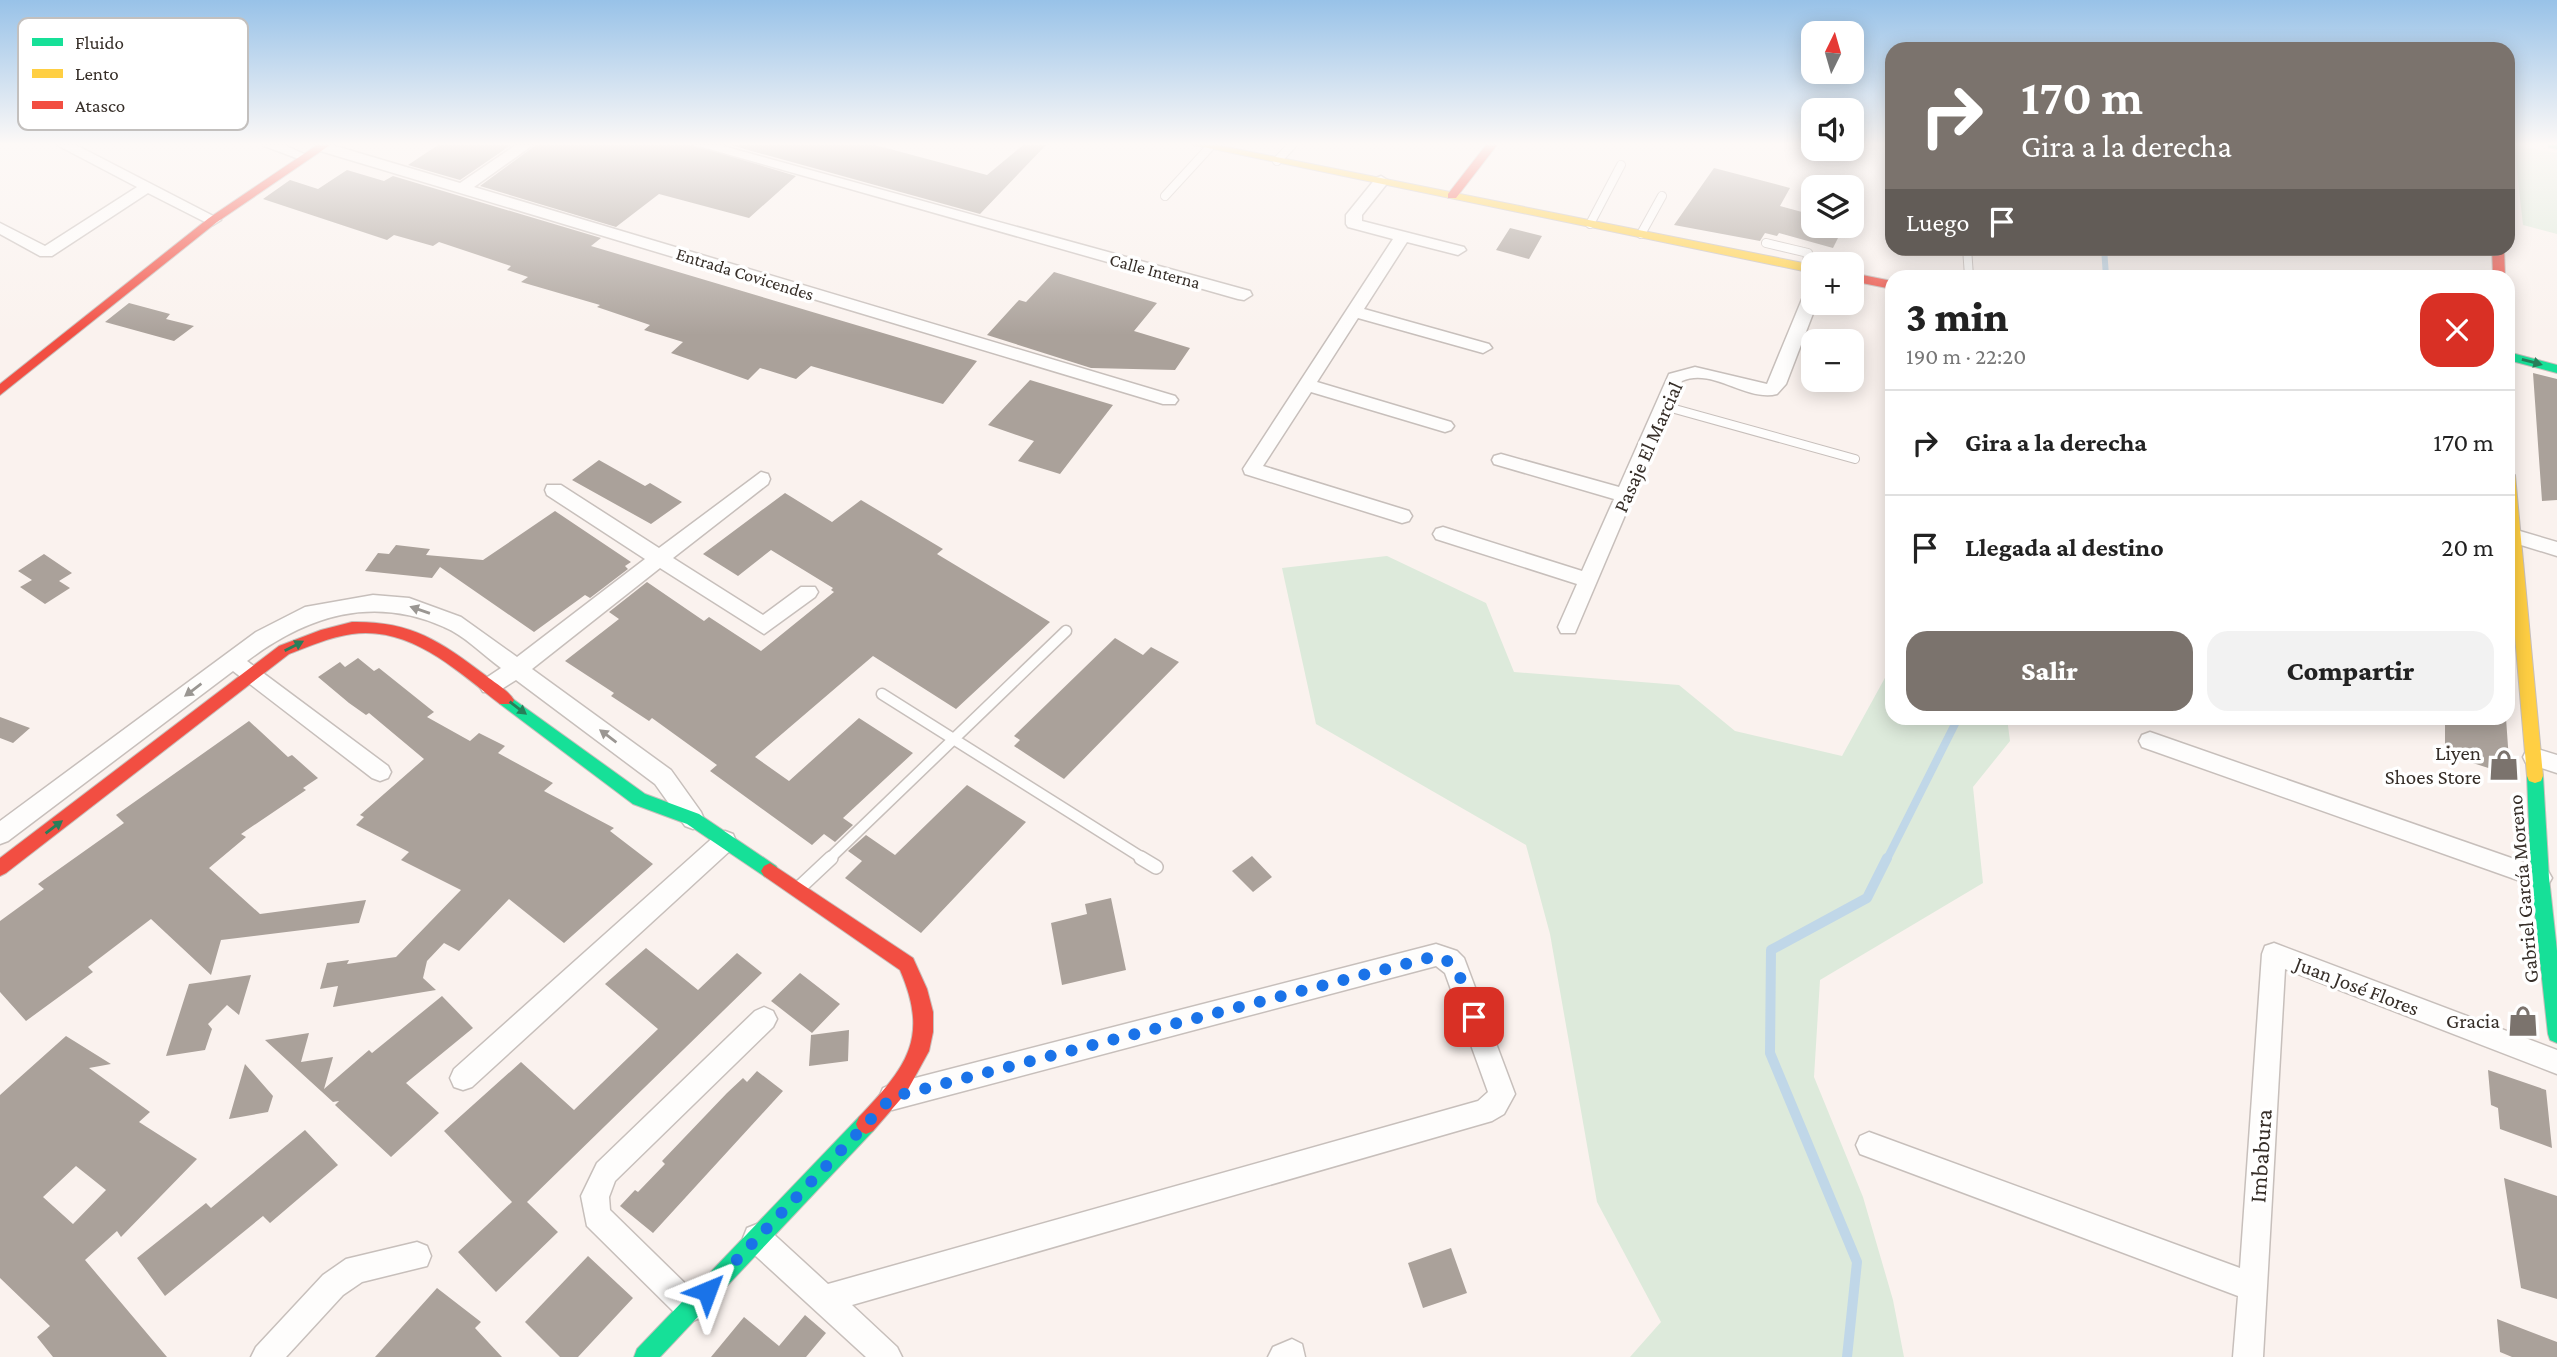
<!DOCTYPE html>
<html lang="es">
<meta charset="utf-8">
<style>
body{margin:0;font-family:"Crimson Pro",serif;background:#f2f2f2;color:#222;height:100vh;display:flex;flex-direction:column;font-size:26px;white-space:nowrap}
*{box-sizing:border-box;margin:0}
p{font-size:23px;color:#767676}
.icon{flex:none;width:38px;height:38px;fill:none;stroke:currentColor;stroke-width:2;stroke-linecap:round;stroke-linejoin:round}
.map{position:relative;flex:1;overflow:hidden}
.details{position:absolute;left:1885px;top:270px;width:630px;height:455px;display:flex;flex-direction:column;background:#fff;border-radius:21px;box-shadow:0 4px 18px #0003}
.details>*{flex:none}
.guide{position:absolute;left:1885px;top:42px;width:630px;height:214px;border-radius:21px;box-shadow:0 4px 18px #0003;background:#7b736d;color:#fff;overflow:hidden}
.needle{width:46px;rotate:5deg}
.controls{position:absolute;left:1801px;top:21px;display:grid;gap:14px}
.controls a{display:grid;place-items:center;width:63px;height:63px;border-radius:14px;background:#fff;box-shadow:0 4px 18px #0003;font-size:35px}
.pin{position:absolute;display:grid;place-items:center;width:60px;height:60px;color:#fff;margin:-30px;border-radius:14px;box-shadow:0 4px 10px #0006}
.me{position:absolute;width:77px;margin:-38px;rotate:44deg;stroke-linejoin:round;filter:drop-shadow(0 0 5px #0008)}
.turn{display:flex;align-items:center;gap:24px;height:147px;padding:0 21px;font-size:32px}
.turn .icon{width:91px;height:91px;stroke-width:2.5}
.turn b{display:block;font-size:49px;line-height:60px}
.then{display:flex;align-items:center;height:66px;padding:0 21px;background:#0003;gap:14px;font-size:26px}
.round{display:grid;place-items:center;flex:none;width:74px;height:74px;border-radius:21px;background:#f2f2f2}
.overview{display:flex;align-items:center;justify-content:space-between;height:119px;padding:0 21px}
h1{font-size:42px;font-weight:800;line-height:52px}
.button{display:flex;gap:14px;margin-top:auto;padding:14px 21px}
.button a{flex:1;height:80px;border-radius:21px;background:#7b736d;color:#fff;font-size:28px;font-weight:800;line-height:80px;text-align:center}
.button a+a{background:#f2f2f2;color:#222}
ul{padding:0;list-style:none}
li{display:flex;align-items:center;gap:21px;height:105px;padding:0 21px;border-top:2px solid #e0e0e0}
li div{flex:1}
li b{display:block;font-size:26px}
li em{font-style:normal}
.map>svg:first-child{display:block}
.green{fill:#ddeadb}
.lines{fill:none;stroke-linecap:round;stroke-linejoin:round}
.stream-far2{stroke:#c0d7e8;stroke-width:6}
.stream-far1{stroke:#c0d7e8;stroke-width:8}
.stream{stroke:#c0d7e8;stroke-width:10}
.building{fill:#aaa19a;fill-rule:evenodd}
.lane-far2-casing{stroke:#c7bfbb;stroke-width:10}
.lane-far1-casing{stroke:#c7bfbb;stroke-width:13}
.lane-casing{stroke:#c7bfbb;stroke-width:16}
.street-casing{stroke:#c7bfbb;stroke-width:3}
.fast-casing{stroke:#c7bfbb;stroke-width:2}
.slow-casing{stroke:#c7bfbb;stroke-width:2}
.jam-casing{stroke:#c7bfbb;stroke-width:2}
.lane-far2{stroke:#fefdfc;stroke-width:8}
.lane-far1{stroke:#fefdfc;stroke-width:10}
.lane{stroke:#fefdfc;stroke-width:13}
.street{fill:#fefdfc;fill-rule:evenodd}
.fast{fill:#16e098;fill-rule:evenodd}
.slow{fill:#ffcf43;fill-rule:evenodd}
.jam{fill:#f24e42;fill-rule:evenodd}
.oneway{fill:#287e5a}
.oneway2{fill:#9a9692}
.route{stroke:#1a73e8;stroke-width:12;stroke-dasharray:0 21.6}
.labels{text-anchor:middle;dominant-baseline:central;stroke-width:7;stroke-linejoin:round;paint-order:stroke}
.far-street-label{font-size:18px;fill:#362e28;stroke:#fff}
.street-label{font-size:21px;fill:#362e28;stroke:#fff}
.poi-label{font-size:21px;fill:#362e28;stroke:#fff;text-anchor:end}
.near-street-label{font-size:24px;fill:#362e28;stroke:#fff}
.key{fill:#fff;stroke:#c3c0be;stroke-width:2}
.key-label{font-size:19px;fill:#362e28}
</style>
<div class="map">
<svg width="2557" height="1357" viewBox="0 0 2557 1357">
<rect width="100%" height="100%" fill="#faf2ee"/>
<path class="green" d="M2514 145 2557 153V234L2523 225Z
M1387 556 1486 603 1514 672 1679 685 1735 731 1842 756 1892 665V718H2007L2010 741 1973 787 1983 883 1820 980 1814 1077 1863 1197 1893 1300 1904 1357H1630L1661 1322 1597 1202 1550 934 1526 845 1316 724 1282 568Z"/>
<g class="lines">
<path class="stream-far2" d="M2104 248 2106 276"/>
<path class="stream-far1" d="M1887 859 1958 718"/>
<path class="stream" d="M1847 1357 1857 1262 1770 1053 1771 950 1867 898 1887 858"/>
</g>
<path class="building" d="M438 145H511L460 180 408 165Z
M536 145H693L796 176 749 218 659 194 616 227 480 186Z
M730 145H875L987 175 1023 145H1046L980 214Z
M1714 168 1790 188 1780 206 1813 215V226H1844L1833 248 1779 233 1777 236 1765 233 1760 241 1674 225Z
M347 170 384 181 393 176 601 238 591 246 977 361 943 404 811 366 796 379 760 368 748 380 671 353 683 342 644 330 650 325 597 307 600 305 521 282 528 277 507 270 511 266 439 242 433 246 394 235 387 240 263 199 290 180 318 189Z
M1510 228 1542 236 1529 259 1496 250Z
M1054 272 1157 303 1134 331 1190 348 1175 370 1091 368 987 335 1019 300 1026 302Z
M129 303 170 314 166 319 194 326 174 341 105 322Z
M2533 373 2557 379V500L2542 501Z
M1030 380 1113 405 1060 474 1018 461 1034 441 988 425Z
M599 460 645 486 650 483 682 502 651 524 572 480Z
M785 493 832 522 861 500 943 549 937 554 1050 622 956 709 873 656 755 757 789 781 859 718 913 753 843 818 853 825 835 842 824 834 812 845 710 771 717 765 652 718 649 721 611 696 614 693 565 661 619 619 609 612 647 582 704 621 709 617 761 651 834 592 831 590 833 588 771 550 738 576 703 554Z
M555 511 631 562 625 566 628 569 590 598 585 595 534 632 440 567 432 578 365 571 378 553 389 554 396 545 430 549 426 555 483 560Z
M44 554 72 573 59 581 70 588 45 604 20 587 32 580 18 571Z
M1115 638 1143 655 1151 647 1179 662 1064 779 1014 746 1020 740 1014 736Z
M358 658 374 671 379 668 434 712 427 717 470 741 479 733 505 746 498 753 553 783 544 791 614 828 610 831 653 864 564 943 509 899 459 951 444 943 427 961 423 978 436 990 333 1007 338 986 320 989 327 963 349 960 347 964 396 957 461 890 401 860 409 852 356 825 364 817 360 815 424 759 369 713 366 715 349 703 318 677 340 662 345 667Z
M0 717 30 728 13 743 0 738Z
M2445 718H2506L2510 775 2445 754Z
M249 721 288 757 292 755 318 778 303 788 306 790 241 834 246 837 209 868 260 914 366 900 359 923 221 940 211 975 151 919 88 967 93 972 26 1021 0 992V921L44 889 38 884 124 823 116 815Z
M967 785 1026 822 921 933 845 878 862 861 848 851 866 835 895 855Z
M1252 856 1272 877 1253 892 1232 871Z
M1111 898 1126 970 1062 985 1051 923 1087 914 1085 904Z
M646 948 698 990 737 953 762 973 527 1202 558 1232 496 1292 458 1252 512 1202 444 1131 521 1062 574 1110 658 1029 605 984Z
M800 973 840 1004 812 1033 771 1001Z
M251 975 239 1015 227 1005 208 1024 212 1029 205 1050 166 1056 189 984Z
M442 996 473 1028 406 1083 439 1113 391 1157 335 1105 339 1101 333 1102 265 1040 309 1033 301 1062 333 1057 324 1089 369 1050 372 1053Z
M849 1030 848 1061 809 1066 811 1035Z
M66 1036 111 1064 89 1068 150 1112 139 1122 197 1159 121 1237 117 1231 85 1260 167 1357H53L37 1337 50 1326 0 1278V1095ZM76 1166 106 1190 73 1224 43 1197Z
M245 1064 273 1096 268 1112 229 1119Z
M2488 1070 2546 1090 2552 1148 2500 1129 2498 1108 2491 1105Z
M757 1071 783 1091 653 1233 620 1206 635 1190 638 1192 665 1164 662 1161 727 1093 743 1078 747 1082Z
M305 1130 338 1165 270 1223 263 1216 165 1296 137 1258 206 1203 211 1208Z
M2504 1178 2557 1196V1299L2521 1288Z
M1451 1248 1467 1293 1423 1308 1408 1263Z
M588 1256 633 1298 578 1357H560L525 1322Z
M437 1288 481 1322 475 1328 502 1357H375Z
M805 1315 826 1333 806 1357H711L744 1317 779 1346Z
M2497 1319 2557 1342V1357H2512L2500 1352Z"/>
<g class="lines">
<defs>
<path id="lane-far2" d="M1277 161 1292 145
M1165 196 1210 147
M1590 224 1621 165
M1641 234 1662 196
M1766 243 1808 253 1807 268
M1967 248 1969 276
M1664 406 1855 459"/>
<path id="lane-far1" d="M882 694 1144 859
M829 859 1066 631"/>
<path id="lane" d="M1141 858 1156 867
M799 888 831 858"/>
<path id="street" d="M57 145H76L221 220 213 225 207 223 148 193 52 256H40L0 234V223L45 246 137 187Z
M262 145H284L311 157 304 161Z
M316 145H332L460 183 516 145H533L474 187 1175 396 1178 400 1175 404H1163L317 150Z
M695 145H719L1250 291 1252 295 1244 300 1238 299Z
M1381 176 1389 181 1362 215V221L1464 247 1466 250 1458 255 1407 242 1364 309 1489 344 1492 348 1483 353 1358 318 1317 382 1451 422 1454 426 1451 430 1445 432 1311 392 1263 466 1409 511 1412 516 1409 521 1402 523 1245 474 1243 469 1393 239 1348 227 1346 224V215L1376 178Z
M1813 287V303H1817L1786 384 1777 394C1747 402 1712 367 1682 381L1575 633H1561L1558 627 1577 584 1436 539 1433 534 1436 529 1443 527 1582 571 1614 499 1494 464 1492 460 1494 456 1501 454 1619 487 1669 374 1695 367 1767 384 1805 292Z
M761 472 768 474 770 479 768 484 673 558 763 615 801 587H815L818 592 815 597 764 634 660 568 532 669 671 770 701 812 704 819 701 826 693 829 685 826 655 784 516 680 497 692H483L479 686 483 680 501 668C483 655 464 635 444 627 372 595 307 616 247 661L388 766 391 772 388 778 380 781 372 778 233 671 8 841 0 844V821L256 632 305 607 373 595 409 598 461 617 517 657 645 559 547 495 545 490 547 485H561L659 548Z
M2513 529 2557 542V556L2508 541V531Z
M2150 732 2540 868 2548 871 2552 878 2548 885 2540 888 2142 747 2139 741 2142 735Z
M2534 748 2557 755V773L2526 763 2523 757 2526 751Z
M725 831 733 834 736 841 733 848 472 1087 463 1090 454 1087 450 1078 454 1069 717 834Z
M2274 943 2557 1050V1074L2285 969 2263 1357H2233L2238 1296 1860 1154 1856 1145 1860 1136 1869 1132 2240 1268 2262 954 2265 946Z
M1436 944 1457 951 1464 958 1515 1094 1504 1114 1492 1121 852 1305 897 1347 902 1357H866L747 1248 743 1238 747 1228 757 1224 767 1228 828 1284 1478 1101 1488 1092 1445 973 1436 966 892 1110 883 1106 879 1097 883 1088 892 1084Z
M764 1007 773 1011 777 1019 773 1027 615 1181 609 1197 610 1210 700 1298 704 1308 700 1318 690 1322 680 1318 587 1226 581 1196 597 1163 755 1011Z
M417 1242 427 1246 431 1256 427 1266 362 1282 343 1295 286 1357H251L256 1347 323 1275 346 1259Z
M1292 1339 1302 1344 1305 1357H1268L1273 1347Z"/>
<path id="fast" d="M2548 145H2557V149L2549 147Z
M2508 352 2557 365V373L2508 360Z
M506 694 645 794 699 814 776 866 779 871 776 876 770 879 764 876 687 824 633 804 500 704 498 700 500 696Z
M2535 769 2541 771 2543 776 2549 878 2557 951V1043L2550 1040 2548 1034 2531 878 2527 776 2529 771Z
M866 1114 873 1117 876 1124 873 1131 660 1357H634L637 1349 859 1117Z"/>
<path id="slow" d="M1194 145H1216L1813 265V273Z
M2508 470 2515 475 2543 776 2541 781 2535 783 2529 781 2527 776 2508 554Z"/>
<path id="jam" d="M317 145H330L217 222 0 395V384L209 218Z
M1486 145H1497L1456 198H1448V194Z
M2492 248H2504L2505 276H2493Z
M1852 273 1892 281V289L1852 281Z
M352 622C411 621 440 641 485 675 495 683 508 690 514 700L512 704H500C457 671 411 626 352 634 330 637 310 646 289 654L6 873 0 876V858L279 646 321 630Z
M770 863 913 958 927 989 933 1012V1032L929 1051 906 1093 873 1131 866 1134 859 1131 856 1124 859 1117C906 1067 930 1039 900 970L764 876 761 871 764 866Z"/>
</defs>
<use href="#lane-far2" class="lane-far2-casing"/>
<use href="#lane-far1" class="lane-far1-casing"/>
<use href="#lane" class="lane-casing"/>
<use href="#street" class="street-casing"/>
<use href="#fast" class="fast-casing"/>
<use href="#slow" class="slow-casing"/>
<use href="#jam" class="jam-casing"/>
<use href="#lane-far2" class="lane-far2"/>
<use href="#lane-far1" class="lane-far1"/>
<use href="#lane" class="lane"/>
<use href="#street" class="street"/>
<use href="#fast" class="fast"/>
<use href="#slow" class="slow"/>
<use href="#jam" class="jam"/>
</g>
<defs><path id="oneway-solid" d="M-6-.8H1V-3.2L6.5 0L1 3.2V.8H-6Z" transform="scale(1.75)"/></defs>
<g class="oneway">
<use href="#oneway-solid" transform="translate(2532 362) rotate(15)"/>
<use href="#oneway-solid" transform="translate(294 646) rotate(-27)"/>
<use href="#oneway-solid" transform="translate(518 708) rotate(37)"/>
<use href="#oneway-solid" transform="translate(54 827) rotate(-37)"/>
</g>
<g class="oneway2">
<use href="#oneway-solid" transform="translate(420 610) rotate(-161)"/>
<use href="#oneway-solid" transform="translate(193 690) rotate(143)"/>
<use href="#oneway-solid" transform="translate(608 736) rotate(-143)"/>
</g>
<linearGradient id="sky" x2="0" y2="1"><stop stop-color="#98c2e8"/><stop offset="0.43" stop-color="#fdf9f7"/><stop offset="1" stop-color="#fdf9f7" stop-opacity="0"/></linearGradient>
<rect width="2557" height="335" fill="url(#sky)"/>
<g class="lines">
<path class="route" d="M707 1291 892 1097 1436 956C1462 962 1465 994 1474 1017"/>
</g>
<defs>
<symbol id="shop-bare" viewBox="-9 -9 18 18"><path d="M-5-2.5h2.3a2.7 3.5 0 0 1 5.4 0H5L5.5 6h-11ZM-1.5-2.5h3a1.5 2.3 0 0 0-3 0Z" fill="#7b736d" stroke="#fff" stroke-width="2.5" paint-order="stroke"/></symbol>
</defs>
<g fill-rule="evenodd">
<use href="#shop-bare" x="2482" y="743" width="44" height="44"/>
<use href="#shop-bare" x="2501" y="999" width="44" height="44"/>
</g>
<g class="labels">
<g class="far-street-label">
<text transform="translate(1155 271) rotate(15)">Calle Interna</text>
<text transform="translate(745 274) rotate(17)">Entrada Covicendes</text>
</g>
<g class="street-label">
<text transform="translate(1648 447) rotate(-66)">Pasaje El Marcial</text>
<text transform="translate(2523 889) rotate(-95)">Gabriel García Moreno</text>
<text transform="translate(2357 986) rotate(21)">Juan José Flores</text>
</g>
<g class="poi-label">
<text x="2481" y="753">Liyen<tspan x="2481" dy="24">Shoes Store</tspan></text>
<text x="2500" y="1021">Gracia</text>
</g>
<g class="near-street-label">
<text transform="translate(2260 1156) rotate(-86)">Imbabura</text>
</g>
</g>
<rect x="18" y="18" width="230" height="112" rx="10" class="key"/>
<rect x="32" y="38" width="31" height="8" fill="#16e098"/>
<rect x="32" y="69" width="31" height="9" fill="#ffcf43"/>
<rect x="32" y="101" width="31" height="8" fill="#f24e42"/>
<g class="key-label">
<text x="75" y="49">Fluido</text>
<text x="75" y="80">Lento</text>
<text x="75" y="112">Atasco</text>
</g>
</svg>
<div class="controls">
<a><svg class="needle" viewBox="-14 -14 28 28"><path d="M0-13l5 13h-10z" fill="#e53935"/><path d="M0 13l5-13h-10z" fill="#767676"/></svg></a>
<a><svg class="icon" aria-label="sound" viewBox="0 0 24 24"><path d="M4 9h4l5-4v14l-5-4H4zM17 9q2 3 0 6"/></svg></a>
<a><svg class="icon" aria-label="layers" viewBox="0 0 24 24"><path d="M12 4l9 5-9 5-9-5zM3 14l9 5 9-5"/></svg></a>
<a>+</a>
<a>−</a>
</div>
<div class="pin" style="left:1474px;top:1017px;background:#d93025"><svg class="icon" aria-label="arrive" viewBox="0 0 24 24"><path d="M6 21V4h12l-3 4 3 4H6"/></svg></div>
<svg class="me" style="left:707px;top:1291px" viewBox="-20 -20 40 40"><path d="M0-17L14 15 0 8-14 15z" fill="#1a73e8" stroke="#fff" stroke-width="4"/></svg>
<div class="guide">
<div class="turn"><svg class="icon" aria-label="right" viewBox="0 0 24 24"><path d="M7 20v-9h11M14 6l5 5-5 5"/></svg><div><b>170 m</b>Gira a la derecha</div></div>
<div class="then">Luego<svg class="icon" aria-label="arrive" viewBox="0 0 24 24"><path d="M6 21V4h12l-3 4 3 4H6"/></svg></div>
</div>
<section class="details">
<div class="overview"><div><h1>3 min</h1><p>190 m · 22:20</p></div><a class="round" style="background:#d93025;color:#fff"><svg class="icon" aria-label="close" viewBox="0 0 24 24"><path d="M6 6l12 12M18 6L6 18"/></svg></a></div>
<ul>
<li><svg class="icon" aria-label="right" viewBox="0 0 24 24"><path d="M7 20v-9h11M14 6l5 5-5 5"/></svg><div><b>Gira a la derecha</b></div><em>170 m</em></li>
<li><svg class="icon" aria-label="arrive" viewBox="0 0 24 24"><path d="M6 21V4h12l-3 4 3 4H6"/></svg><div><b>Llegada al destino</b></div><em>20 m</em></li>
</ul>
<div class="button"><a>Salir</a><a>Compartir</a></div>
</section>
</div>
